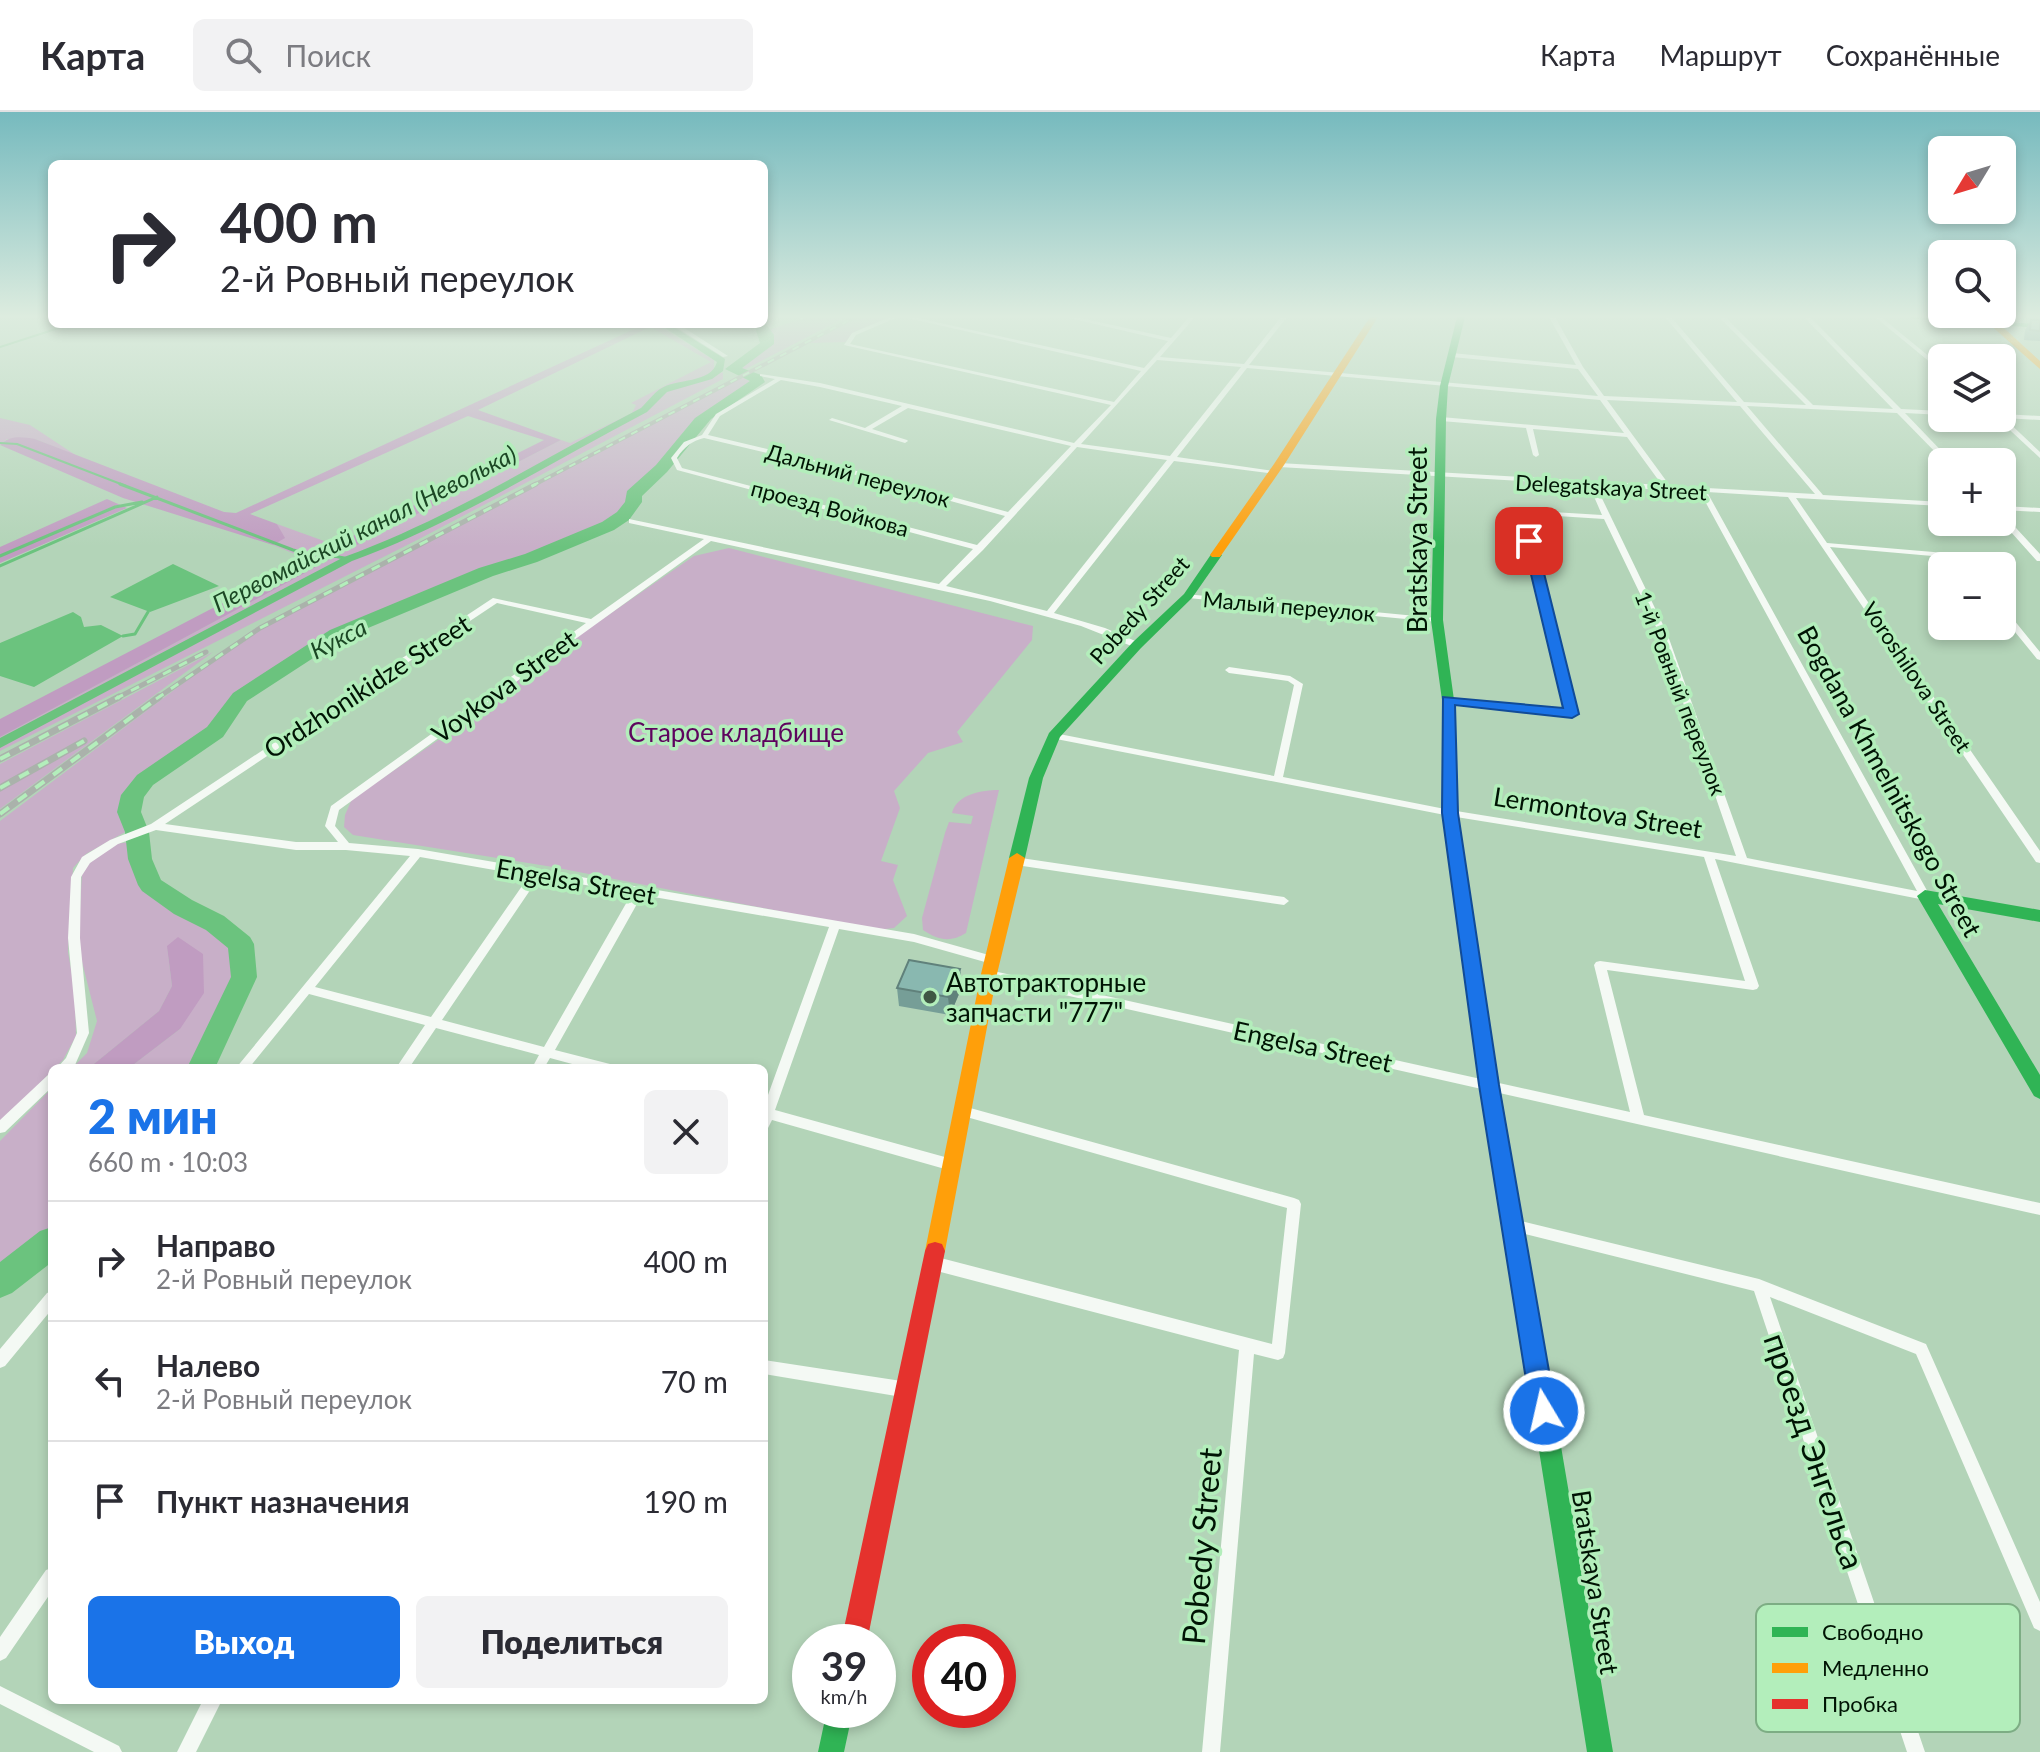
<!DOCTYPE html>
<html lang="ru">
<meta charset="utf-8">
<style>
body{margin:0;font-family:Lato,sans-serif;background:#f2f2f3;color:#2b2b33;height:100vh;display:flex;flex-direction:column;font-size:30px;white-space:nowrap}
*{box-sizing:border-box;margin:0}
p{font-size:26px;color:#7c7c81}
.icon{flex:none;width:44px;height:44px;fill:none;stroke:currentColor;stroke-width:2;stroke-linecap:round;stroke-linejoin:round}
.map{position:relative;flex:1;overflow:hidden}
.side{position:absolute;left:48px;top:952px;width:720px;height:640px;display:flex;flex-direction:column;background:#fff;border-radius:12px;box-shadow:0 4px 12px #0003}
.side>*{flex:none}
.guide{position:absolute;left:48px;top:48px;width:720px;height:168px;border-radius:12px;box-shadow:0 4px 12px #0003;background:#fff;color:#2b2b33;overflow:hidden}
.needle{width:52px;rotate:232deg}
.controls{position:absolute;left:1928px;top:24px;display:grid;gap:16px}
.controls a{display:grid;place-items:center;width:88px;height:88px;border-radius:12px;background:#fff;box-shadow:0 4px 12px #0003;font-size:40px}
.speed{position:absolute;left:792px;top:1512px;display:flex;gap:16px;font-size:40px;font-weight:700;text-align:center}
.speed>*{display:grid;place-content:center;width:104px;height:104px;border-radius:50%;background:#fff;box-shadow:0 4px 12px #0003;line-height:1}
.speed small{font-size:20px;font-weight:400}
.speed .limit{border:12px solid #d22;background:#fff;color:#111}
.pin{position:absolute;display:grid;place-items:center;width:68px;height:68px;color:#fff;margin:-34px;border-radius:16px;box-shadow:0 4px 12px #0006}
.me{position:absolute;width:88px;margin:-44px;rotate:351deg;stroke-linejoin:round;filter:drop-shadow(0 0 6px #0008)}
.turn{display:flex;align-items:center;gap:28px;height:168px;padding:0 40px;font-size:36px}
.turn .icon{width:104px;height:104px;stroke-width:2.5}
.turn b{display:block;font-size:56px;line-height:68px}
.round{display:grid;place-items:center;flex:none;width:84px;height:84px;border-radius:12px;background:#f2f2f3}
.overview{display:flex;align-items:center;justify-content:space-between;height:136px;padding:0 40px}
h1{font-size:48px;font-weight:800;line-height:60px;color:#1a73e8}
.button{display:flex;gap:16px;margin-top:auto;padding:16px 40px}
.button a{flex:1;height:92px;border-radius:12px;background:#1a73e8;color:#fff;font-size:32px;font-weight:800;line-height:92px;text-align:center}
.button a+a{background:#f2f2f3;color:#2b2b33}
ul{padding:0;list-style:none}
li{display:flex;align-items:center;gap:24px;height:120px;padding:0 40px;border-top:2px solid #e1e1e2}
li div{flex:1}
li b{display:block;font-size:30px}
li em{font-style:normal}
header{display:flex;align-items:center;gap:48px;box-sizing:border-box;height:112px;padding:0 40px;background:#fff;border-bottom:2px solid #e1e1e2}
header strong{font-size:38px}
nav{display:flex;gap:44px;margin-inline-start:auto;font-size:28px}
.search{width:560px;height:72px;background:#f2f2f3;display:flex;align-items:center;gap:20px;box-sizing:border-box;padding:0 28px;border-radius:12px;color:#7c7c81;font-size:30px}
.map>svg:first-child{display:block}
.green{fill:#c8afc8}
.forest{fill:#c09cc1}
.water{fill:#6bc37e}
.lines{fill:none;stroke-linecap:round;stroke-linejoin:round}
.stream-far1{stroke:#6bc37e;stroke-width:2}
.stream{stroke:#6bc37e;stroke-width:3}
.canal{fill:#6bc37e;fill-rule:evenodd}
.river{fill:#6bc37e;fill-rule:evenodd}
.street{fill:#f4f9f4;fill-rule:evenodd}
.fast{fill:#30b455;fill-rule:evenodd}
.slow{fill:#ff9f0a;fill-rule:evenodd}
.jam{fill:#e5322d;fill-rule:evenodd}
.rail-far2-casing{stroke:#aab2ab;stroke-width:4}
.rail-far1-casing{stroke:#aab2ab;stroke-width:5}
.rail-casing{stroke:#aab2ab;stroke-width:7}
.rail-far2{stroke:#b3eebb;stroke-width:2;stroke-dasharray:7;stroke-linecap:butt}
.rail-far1{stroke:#b3eebb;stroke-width:3;stroke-dasharray:9;stroke-linecap:butt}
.rail{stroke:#b3eebb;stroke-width:4;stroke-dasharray:11;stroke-linecap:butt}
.wall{fill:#769e97}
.shaded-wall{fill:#60817b}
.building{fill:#89b8b0;stroke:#60817b;stroke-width:2}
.route{fill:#1a73e8;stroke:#114b97;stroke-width:2}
.poi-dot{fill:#3f5743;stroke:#b3eebb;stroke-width:3}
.labels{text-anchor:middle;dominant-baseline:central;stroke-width:7;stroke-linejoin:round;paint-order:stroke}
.far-street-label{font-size:22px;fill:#001404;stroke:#b3eebb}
.far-water-label{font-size:24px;font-style:italic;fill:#1b4724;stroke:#b3eebb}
.street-label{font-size:26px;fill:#001404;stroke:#b3eebb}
.park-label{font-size:26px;fill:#5e045e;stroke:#b3eebb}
.poi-label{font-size:26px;fill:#001404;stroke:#b3eebb;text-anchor:start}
.near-street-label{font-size:32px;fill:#001404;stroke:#b3eebb}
.key{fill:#b3eebb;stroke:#7dad84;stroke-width:2}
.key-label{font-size:22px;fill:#001404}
</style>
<header>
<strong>Карта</strong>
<div class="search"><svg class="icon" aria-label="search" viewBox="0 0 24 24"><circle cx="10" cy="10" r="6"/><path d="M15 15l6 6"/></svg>Поиск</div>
<nav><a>Карта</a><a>Маршрут</a><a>Сохранённые</a></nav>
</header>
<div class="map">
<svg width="2040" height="1640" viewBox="0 0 2040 1640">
<rect width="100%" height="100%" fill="#b3d4b8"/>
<path class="green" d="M807 205H846L742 259 737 256 768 236V218Z
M859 205H891L856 219 845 230 810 231Z
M640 212H656L714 248V257L723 261V267L421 426 0 639V625L357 433 561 328 570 331 632 301 636 293 631 291 711 250 647 213 630 218 626 215Z
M743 265 753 272C701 293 671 345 630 381 629 397 618 404 606 413L484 459 335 521 281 553 237 585 212 619 127 676 119 691 127 719 86 742 73 756 68 840 75 880 76 924 63 948 0 1011V709L198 560 262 517Z
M0 306 30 313 77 344 35 327H7L0 333Z
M277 412 335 433 307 447 273 433 284 426Z
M729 436 1033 514 1032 528 957 620 963 630 928 641 894 679 900 696 881 749 898 753 893 768 907 804 894 816 876 818 553 755 353 723 344 715 345 703 352 687 453 618 537 552 694 444Z
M213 540 0 697V652Z
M999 678 966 821C950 831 938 828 923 818L922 806 945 721 949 710 971 712 973 704 952 701C957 682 982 678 999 678Z
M131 730 138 769 150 781 182 801 213 814 232 836 236 863 227 889 193 956H129L180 917 167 834 172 874 159 899 89 956H72L87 941 97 909 78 834 82 761 91 748 114 732Z
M52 976V1118L0 1164V1029Z"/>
<path class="forest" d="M643 213 650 215 478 298 561 328 357 433 0 625V607L307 447 544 328 468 304 250 402 277 412 285 426 273 433 123 386 0 333C11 323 21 325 35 327L224 400 236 401Z
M107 387 127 396 0 451V435Z
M178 825 203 842 204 881 180 917 129 956H89L159 899 172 874 167 834Z"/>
<path class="water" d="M173 452 219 474 150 500 110 485Z
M73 500 81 505 84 515 101 513 123 524 34 575 0 564V531Z"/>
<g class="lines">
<path class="stream-far1" d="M0 235 71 212
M0 331 17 332 126 374"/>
<path class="stream" d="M120 372 293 438C310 443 329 442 348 447
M0 444 115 395 142 390
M0 454 157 385
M123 524 135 522 148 500"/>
<path class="canal" d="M659 212H669L725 247 723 259 712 267 667 280 647 300C549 351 456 411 352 449L0 636V626L344 445C449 407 542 347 641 296 647 290 653 282 660 277 676 266 711 272 717 250Z"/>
<path class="river" d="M764 209 774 223V232L742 256 761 263 765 270 711 307 667 360 642 384V390L629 408 614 418 537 450 493 464 344 526 247 589 223 625 153 673 144 685 141 700 149 720 152 747 161 768 192 788 224 804 250 825 254 832 257 865 215 956H187L231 865 228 836 206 818 174 802 142 779 138 773 128 747 125 720 117 700 121 683 137 663 207 615 233 581 330 518 479 456 525 442 602 410 617 400 625 390 627 379 656 353 695 306 750 269 725 257 760 231 754 212H764Z
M52 1115V1150L12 1181 0 1186V1150L40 1119Z"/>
<path class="street" d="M799 205H808L801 208Z
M890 205H898L856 223 850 232 1114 290 1141 259 903 205H913L1144 256 1168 229 1065 205H1076L1171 226 1189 205H1195L1160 245 1244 252 1281 205H1287L1249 253 1598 284 1578 257 1452 245 1449 243 1452 241 1576 253 1549 205H1555L1583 255 1604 284 1737 290 1665 205H1671L1744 290 1806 293 1719 205H1725L1813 293 1893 297 1804 205H1810L1901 297 1942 299V303L1905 301 1952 350H1945L1897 301 1747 294 1823 383 1942 390V394L1796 386 1827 431 1957 442H1960L1969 454H1961L1955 446 1830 435 2040 739V751L2036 750 1788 385 1707 380 1930 784 1925 788 1715 747 1759 874 1757 877 1753 878 1607 858 1644 1003 2040 1091V1103L985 865 983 862 985 859 989 858 1630 1000 1594 853 1596 850 1600 849 1745 869 1704 745 1450 704 1051 626V622L1054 621 1274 664 1294 573 1288 569 1229 561 1225 558 1229 555 1290 564 1303 572 1283 665 1450 698 1736 744 1659 521 1604 407 1526 402 1577 602 1575 604 1448 591 1444 588 1448 585 1567 599 1518 400 1522 398 1602 403 1589 373 1279 355 1276 353 1279 351 1662 373 1627 325 1533 317 1539 343 1536 345 1533 343 1526 316 1441 309 1438 307 1441 305 1624 321 1600 288 1247 256 1177 345 1274 359 1277 361 1276 362 1174 349 1054 501 1105 516 1140 531V535H1134L1081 514 990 489 711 429 339 698 335 714 349 731 418 737 914 822 996 845 998 848 996 851 992 852 914 830 839 817 775 998 952 1047 957 1049 959 1053 957 1057 952 1059 772 1008 768 1016 764 1017V994L829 815 642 783 555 938 606 951 610 952 612 956H587L550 946 544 956H532L539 943 436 916 409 956H396L425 913 309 882 249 956H236L410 744 346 738H296L156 718 118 732 90 751 81 765 80 826 89 921 75 953 71 956H57L66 946 77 921 68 826 71 765 82 745 110 728 151 712 493 486 591 507 704 427 629 411V407L939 472 973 437 677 358 671 346 684 330 702 323 716 302 775 267 760 264V262L820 271 1074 331 1111 293 844 233 852 221ZM1157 248 1241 255 1170 344 1081 332ZM781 268 820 275 902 294 865 316 832 306 829 308 905 331 908 329 907 328 872 317 908 296 1071 334 1008 400 831 352 708 323 720 304ZM1607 288 1740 294 1815 382 1670 374ZM704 326 827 355 1005 404 977 433 682 356 677 346C684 335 692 329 704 326ZM1077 335 1167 348 1047 499 946 474 983 438ZM1596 374 1665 378 1669 380 1672 378 1700 380 1917 779 1747 746 1667 521ZM497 491 586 511 331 694 325 714 338 730H296L165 712ZM420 745 529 764 431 905 315 875ZM539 765 632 781 544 935 442 908Z
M1875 205H1881L1942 255V260Z
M671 212H678L728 244 723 245Z
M2002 302 2040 304V308L2004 306 2040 340V346L1998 307 1997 306H2002Z
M2002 394 2040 396V400L2002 398Z
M2002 404H2005L2040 442V449H2037L2002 410Z
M1185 482 1437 506 1441 508 1437 510 1188 486 1184 484Z
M2002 497H2005L2040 540V548L2037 547 2002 504Z
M1014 745 1284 785 1289 789 1284 793 1010 752 1009 749Z
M52 962V975L5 1020 0 1021V1008L48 963Z
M963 994 1294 1086 1299 1088 1301 1092 1285 1241 1283 1246 1278 1248 1254 1242 1220 1640H1202L1239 1238 933 1158 928 1156 926 1151 928 1146 933 1144 1272 1232 1287 1096 963 1004 959 1003 957 999 959 995Z
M1513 1107 1759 1167 1926 1232 2040 1490V1519L2034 1516 1916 1242 1770 1185 1925 1640H1907L1754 1179 1513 1119 1508 1117 1506 1113 1508 1109Z
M52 1179V1197L5 1254 0 1256V1237L47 1181Z
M764 1248 908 1270 913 1273 916 1278 913 1283 908 1286 764 1262Z
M52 1456V1479L6 1546 0 1549V1525L46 1458Z
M0 1574 119 1634 122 1640H94L0 1592Z
M203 1588H222L196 1640H177Z"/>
<path class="fast" d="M1457 205H1465L1448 274 1446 307 1443 508 1454 588 1456 659 1449 663 1442 659V588L1431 508 1436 307 1440 274Z
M1910 205 2040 212V216L1914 207Z
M1212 441 1222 443 1192 486 1141 536 1060 625 1043 666 1025 746 1017 751 1012 750 1009 746 1029 666 1049 621 1133 530 1184 482Z
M1925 778 2040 798V810L1938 792 2040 963V987L2034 984 1917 784Z
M1480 904 1486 906 1489 911 1613 1640H1587L1471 911 1474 906Z
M827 1598H853L844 1640H818Z"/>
<path class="slow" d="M1370 205H1378L1284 353 1220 445H1212L1210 443 1274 352Z
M1988 207H1994L2040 249V257L1988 211Z
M1017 741 1025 746 997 862 945 1139 942 1146 935 1148 928 1146 925 1139 981 862 1009 746Z"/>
<path class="jam" d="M1449 655 1456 659 1457 701 1489 911 1486 916 1480 918 1474 916 1471 911 1443 701 1442 659Z
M935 1130 942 1132 945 1139 867 1530H841L925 1139 928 1132Z"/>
<defs>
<path id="rail-far2" d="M532 374 855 205"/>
<path id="rail-far1" d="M115 587 206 540
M156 587 260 516 536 372"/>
<path id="rail" d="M0 647 119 585
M0 676 84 629
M0 702 159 585"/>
</defs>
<use href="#rail-far2" class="rail-far2-casing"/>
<use href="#rail-far1" class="rail-far1-casing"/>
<use href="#rail" class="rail-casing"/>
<use href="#rail-far2" class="rail-far2"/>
<use href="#rail-far1" class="rail-far1"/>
<use href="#rail" class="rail"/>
</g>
<path class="wall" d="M2031 208H2040V229L2024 228 2025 218Z
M960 857 962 875 950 903 899 894 897 876Z"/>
<path class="shaded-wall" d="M960 857 962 875 950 903 948 885Z"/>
<path class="building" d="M2031 208H2040V219L2030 218Z
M909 848 960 857 948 885 897 876Z"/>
<linearGradient id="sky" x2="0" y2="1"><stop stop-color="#76babe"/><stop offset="0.47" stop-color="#ddecdf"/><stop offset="1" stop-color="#ddecdf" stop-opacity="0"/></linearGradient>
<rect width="2040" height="435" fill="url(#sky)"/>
<path class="route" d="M1529 425 1536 429 1579 602 1572 606 1455 593 1458 701 1499 973 1556 1299 1553 1308 1544 1312 1535 1308 1531 1299 1479 973 1442 701 1443 585 1563 596 1523 429Z"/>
<circle class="poi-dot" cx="930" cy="885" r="8"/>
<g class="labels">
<g class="far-street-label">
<text transform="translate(858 363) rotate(15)">Дальний переулок</text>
<text transform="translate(1611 375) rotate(3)">Delegatskaya Street</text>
<text transform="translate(830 396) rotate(15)">проезд Войкова</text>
<text transform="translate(1289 494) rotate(5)">Малый переулок</text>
<text transform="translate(1139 498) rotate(-48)">Pobedy Street</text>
<text transform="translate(1917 565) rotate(56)">Voroshilova Street</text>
<text transform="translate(1681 581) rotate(69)">1-й Ровный переулок</text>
</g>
<g class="far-water-label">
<text transform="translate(364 416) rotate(-27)">Первомайский канал (Неволька)</text>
<text transform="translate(338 526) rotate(-27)">Кукса</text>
</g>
<g class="street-label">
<text transform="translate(1417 428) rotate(-90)">Bratskaya Street</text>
<text transform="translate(367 574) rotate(-33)">Ordzhonikidze Street</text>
<text transform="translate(504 574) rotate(-36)">Voykova Street</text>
<text transform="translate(1890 669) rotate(61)">Bogdana Khmelnitskogo Street</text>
<text transform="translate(1598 700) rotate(9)">Lermontova Street</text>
<text transform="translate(576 769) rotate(10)">Engelsa Street</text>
<text transform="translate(1313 934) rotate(12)">Engelsa Street</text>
<text transform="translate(1596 1470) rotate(81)">Bratskaya Street</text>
</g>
<g class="park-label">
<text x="736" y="620">Старое кладбище</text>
</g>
<g class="poi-label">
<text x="946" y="870">Автотракторные<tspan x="946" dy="30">запчасти "777"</tspan></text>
</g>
<g class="near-street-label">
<text transform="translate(1815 1339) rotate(71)">проезд Энгельса</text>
<text transform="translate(1201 1434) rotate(-85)">Pobedy Street</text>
</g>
</g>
<rect x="1756" y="1492" width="264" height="128" rx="12" class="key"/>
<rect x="1772" y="1515" width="36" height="10" fill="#30b455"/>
<rect x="1772" y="1551" width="36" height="10" fill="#ff9f0a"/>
<rect x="1772" y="1587" width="36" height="10" fill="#e5322d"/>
<g class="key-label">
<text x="1822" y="1528">Свободно</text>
<text x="1822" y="1564">Медленно</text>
<text x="1822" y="1600">Пробка</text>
</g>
</svg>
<div class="controls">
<a><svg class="needle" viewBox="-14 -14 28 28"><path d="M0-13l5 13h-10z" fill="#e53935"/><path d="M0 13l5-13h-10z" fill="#7c7c81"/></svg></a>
<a><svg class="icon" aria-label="search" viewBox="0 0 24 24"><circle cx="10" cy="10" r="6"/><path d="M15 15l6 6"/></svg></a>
<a><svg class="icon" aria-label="layers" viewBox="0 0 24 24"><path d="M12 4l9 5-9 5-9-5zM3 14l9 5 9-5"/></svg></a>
<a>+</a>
<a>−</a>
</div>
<div class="speed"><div>39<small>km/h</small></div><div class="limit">40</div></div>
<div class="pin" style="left:1529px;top:429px;background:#d93025"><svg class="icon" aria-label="arrive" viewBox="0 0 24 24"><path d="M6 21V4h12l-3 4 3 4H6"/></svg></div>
<svg class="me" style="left:1544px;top:1299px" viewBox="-20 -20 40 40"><circle r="17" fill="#1a73e8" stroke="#fff" stroke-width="3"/><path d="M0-11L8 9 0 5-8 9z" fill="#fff"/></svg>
<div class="guide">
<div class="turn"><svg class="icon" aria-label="right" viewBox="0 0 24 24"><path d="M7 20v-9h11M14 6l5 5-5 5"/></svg><div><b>400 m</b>2-й Ровный переулок</div></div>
</div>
<section class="side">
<div class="overview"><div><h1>2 мин</h1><p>660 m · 10:03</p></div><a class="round"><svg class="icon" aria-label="close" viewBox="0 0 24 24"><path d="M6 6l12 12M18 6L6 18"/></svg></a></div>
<ul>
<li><svg class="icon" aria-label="right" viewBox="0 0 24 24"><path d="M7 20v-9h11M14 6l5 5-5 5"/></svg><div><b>Направо</b><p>2-й Ровный переулок</p></div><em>400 m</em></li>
<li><svg class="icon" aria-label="left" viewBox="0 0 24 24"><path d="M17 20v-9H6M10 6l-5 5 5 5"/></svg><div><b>Налево</b><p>2-й Ровный переулок</p></div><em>70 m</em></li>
<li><svg class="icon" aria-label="arrive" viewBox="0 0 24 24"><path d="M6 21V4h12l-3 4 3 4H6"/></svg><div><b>Пункт назначения</b></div><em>190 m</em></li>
</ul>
<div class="button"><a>Выход</a><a>Поделиться</a></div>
</section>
</div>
